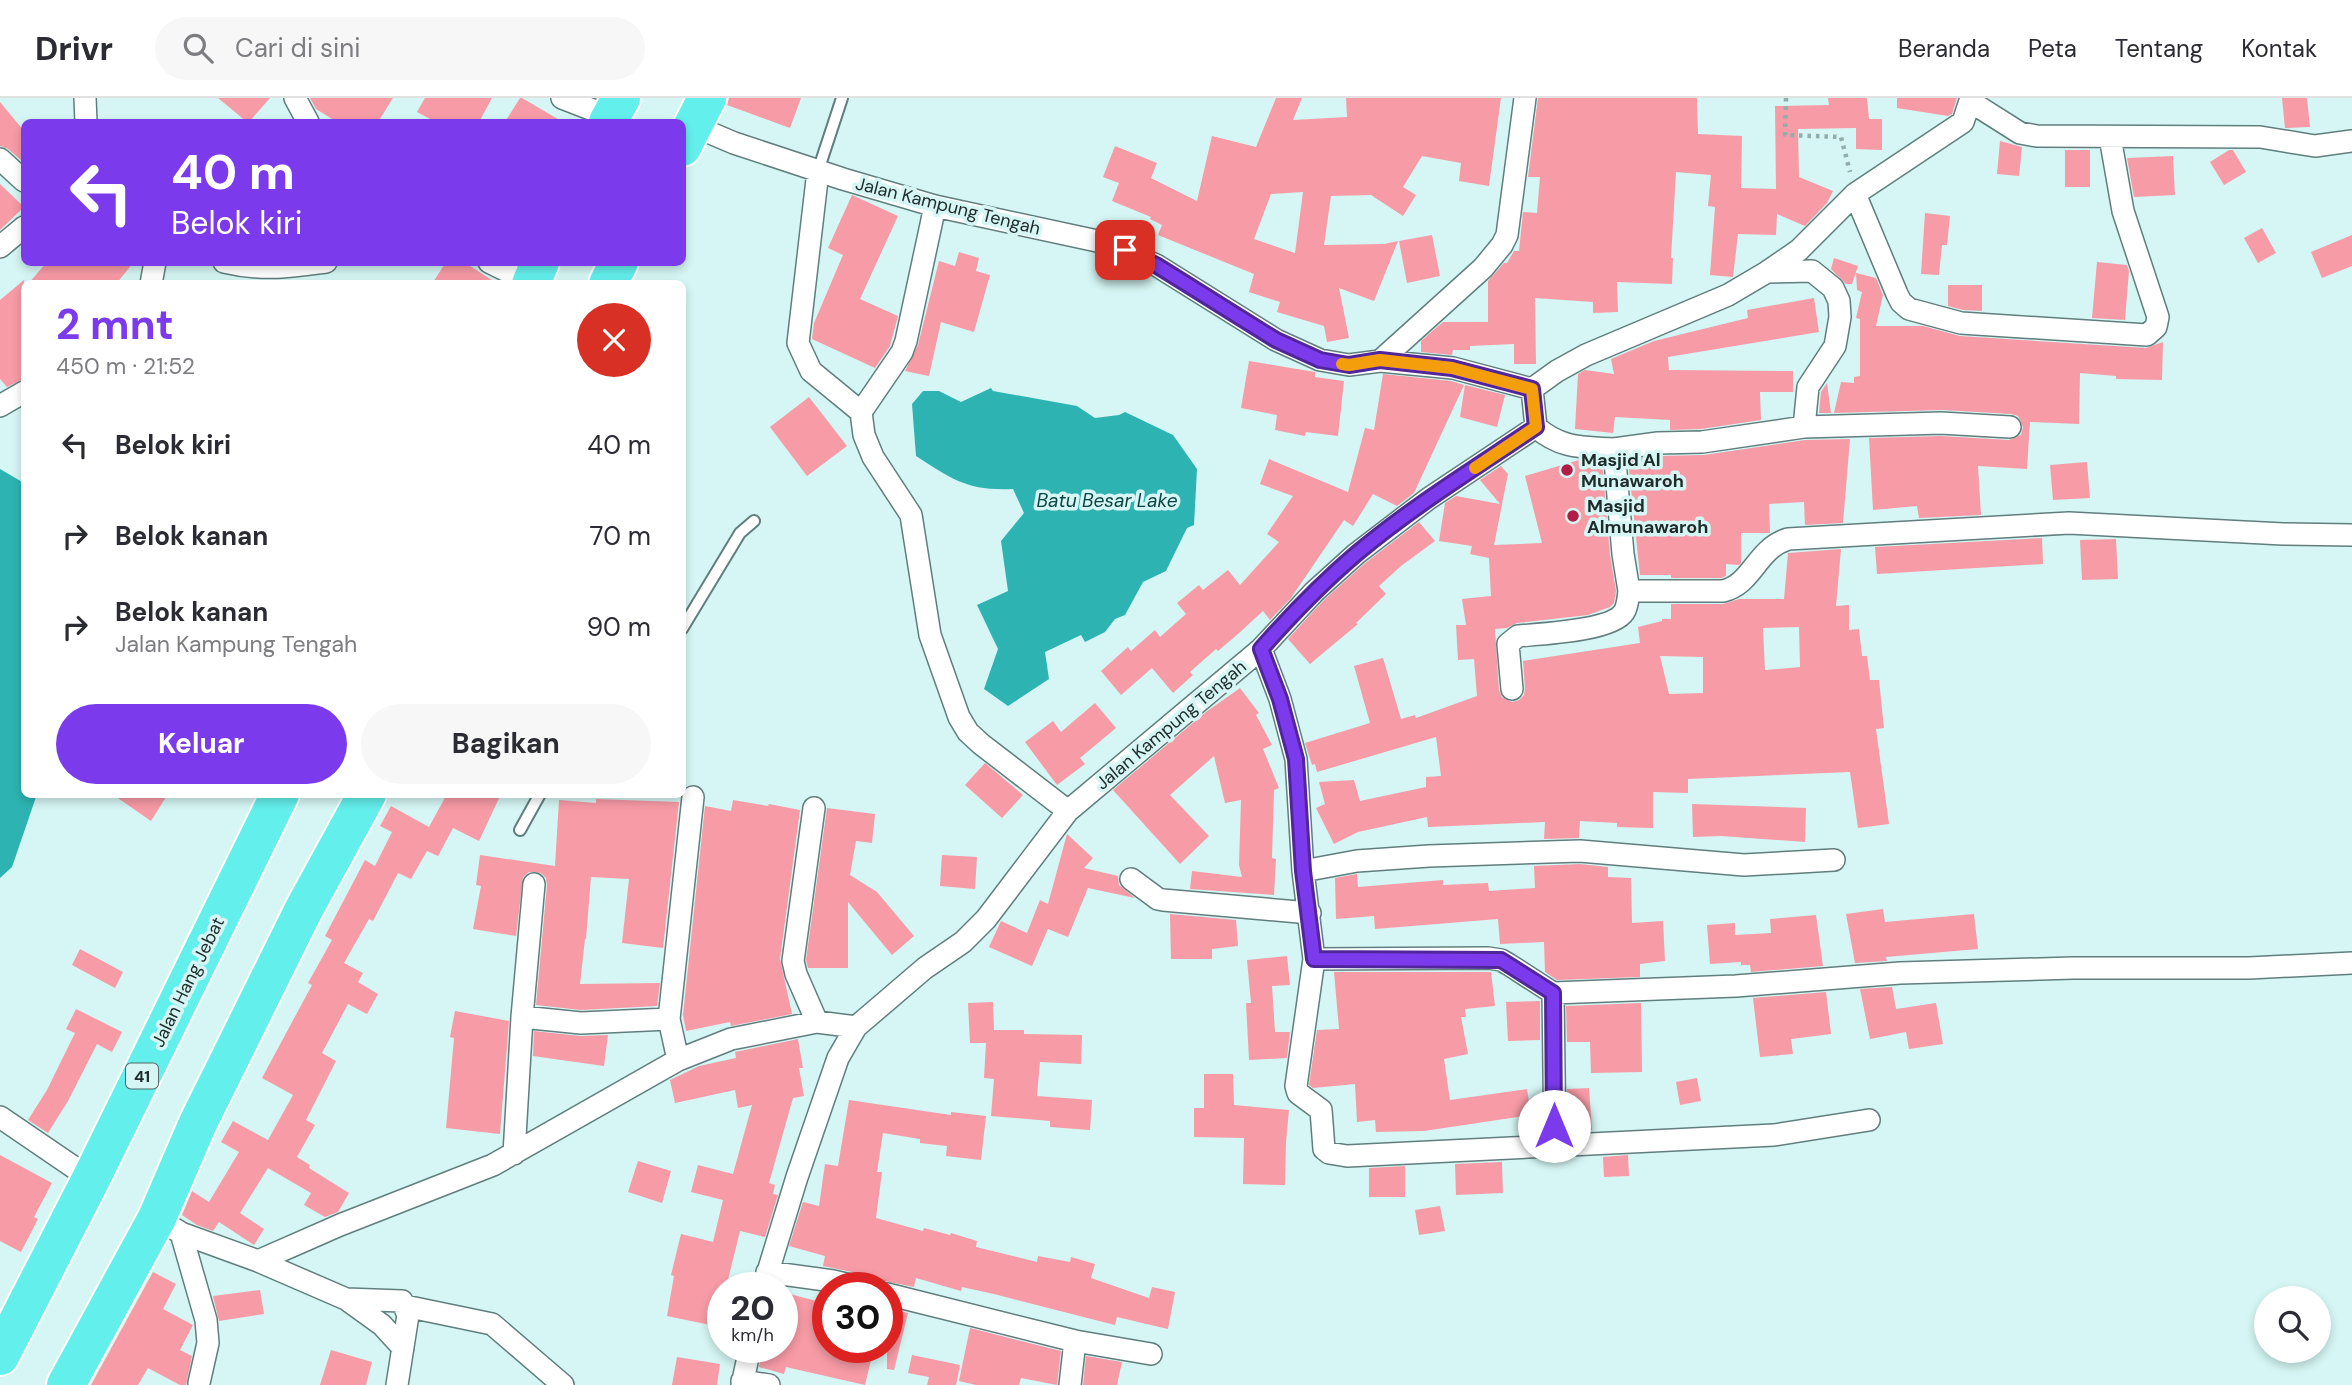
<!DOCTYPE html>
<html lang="id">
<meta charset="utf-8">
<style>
body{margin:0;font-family:"DM Sans",sans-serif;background:#f7f7f7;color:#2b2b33;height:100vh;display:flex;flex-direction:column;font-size:26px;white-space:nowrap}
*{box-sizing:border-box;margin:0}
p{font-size:23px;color:#7c7c81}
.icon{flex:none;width:38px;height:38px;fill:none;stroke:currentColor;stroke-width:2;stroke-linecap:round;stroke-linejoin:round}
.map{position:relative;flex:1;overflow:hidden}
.drawer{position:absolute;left:21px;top:182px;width:665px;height:518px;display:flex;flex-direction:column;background:#fff;border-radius:10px;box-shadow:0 4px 10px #0003}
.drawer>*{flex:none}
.hud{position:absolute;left:21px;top:21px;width:665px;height:147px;border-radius:10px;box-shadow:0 4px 10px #0003;background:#7c3aed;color:#fff;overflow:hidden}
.controls{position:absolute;left:2254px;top:1188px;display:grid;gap:14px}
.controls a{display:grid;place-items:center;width:77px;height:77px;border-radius:50%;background:#fff;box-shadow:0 4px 10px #0003;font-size:35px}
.speed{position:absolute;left:707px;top:1174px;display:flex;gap:14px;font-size:35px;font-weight:700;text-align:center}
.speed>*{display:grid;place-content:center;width:91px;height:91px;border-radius:50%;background:#fff;box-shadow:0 4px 10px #0003;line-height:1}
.speed small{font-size:18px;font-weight:400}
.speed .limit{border:10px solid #d22;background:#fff;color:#111}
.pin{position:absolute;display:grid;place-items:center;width:60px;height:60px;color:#fff;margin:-30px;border-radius:14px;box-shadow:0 4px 10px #0006}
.me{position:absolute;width:77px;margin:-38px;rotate:0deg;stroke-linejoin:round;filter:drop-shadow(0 0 5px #0008)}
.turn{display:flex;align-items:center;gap:24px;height:147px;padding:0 35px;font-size:32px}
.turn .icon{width:91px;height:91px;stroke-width:2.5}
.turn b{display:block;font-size:49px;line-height:60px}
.round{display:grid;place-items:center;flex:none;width:74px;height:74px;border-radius:37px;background:#f7f7f7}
.head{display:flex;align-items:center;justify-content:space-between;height:119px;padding:0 35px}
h1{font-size:42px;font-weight:700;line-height:52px;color:#7c3aed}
.action{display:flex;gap:14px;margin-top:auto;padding:14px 35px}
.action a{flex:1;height:80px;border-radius:42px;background:#7c3aed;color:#fff;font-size:28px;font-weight:700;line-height:80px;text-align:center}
.action a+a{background:#f7f7f7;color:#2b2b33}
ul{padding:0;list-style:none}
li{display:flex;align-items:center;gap:21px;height:91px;padding:0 35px}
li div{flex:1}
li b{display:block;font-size:26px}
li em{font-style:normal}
header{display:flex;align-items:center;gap:42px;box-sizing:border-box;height:98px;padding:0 35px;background:#fff;border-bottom:2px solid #e1e1e2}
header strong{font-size:33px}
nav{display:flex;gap:38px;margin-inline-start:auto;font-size:24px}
.search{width:490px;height:63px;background:#f7f7f7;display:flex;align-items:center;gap:18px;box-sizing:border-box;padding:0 24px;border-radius:38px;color:#7c7c81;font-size:26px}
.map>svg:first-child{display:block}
.water{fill:#2db4b2}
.building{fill:#f79ba6;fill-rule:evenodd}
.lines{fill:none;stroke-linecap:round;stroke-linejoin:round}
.lane-casing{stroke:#607e7d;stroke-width:14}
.street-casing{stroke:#607e7d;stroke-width:24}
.highway-casing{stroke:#fff;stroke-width:42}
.path{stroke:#93adab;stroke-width:4.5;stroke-dasharray:3.5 5;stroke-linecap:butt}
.lane{stroke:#fff;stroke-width:10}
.street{stroke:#fff;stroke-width:21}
.highway{stroke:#63efec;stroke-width:38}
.route-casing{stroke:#51269a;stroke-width:18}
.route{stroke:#7c3aed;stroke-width:12}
.slow{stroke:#f59e0b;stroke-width:12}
.poi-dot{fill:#b01e47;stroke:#d5f6f4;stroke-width:2.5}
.labels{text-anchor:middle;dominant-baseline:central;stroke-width:7;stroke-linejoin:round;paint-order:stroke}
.shield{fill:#d5f6f4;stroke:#556867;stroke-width:2}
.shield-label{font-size:16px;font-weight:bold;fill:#1e2b2a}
.street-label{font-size:18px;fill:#1e2b2a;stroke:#d5f6f4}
.poi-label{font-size:18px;font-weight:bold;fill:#1e2b2a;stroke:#d5f6f4;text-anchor:start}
.water-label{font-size:19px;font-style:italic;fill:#0a4444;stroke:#d5f6f4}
</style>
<header>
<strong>Drivr</strong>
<div class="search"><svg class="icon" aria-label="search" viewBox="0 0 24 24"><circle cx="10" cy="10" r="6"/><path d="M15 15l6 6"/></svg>Cari di sini</div>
<nav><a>Beranda</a><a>Peta</a><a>Tentang</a><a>Kontak</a></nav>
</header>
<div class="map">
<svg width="2352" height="1287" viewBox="0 0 2352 1287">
<rect width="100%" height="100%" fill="#d5f6f4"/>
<path class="water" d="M991 290 993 293 1077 308 1095 320 1119 317 1125 314 1173 337 1197 371 1194 427 1187 430 1166 473 1143 484 1125 517 1115 521 1105 534 1085 544 1081 537 1045 554 1049 581 1008 608 984 591 998 551 977 507 1008 493 1001 443 1024 415 1013 391C968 393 953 382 916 358L912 306 923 293H939L961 304Z
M0 371 24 385V696L41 697 36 699 12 769 0 780Z"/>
<path class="building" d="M218 0H270L249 24H247Z
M310 0H393L378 24H337L316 11Z
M425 0H492L479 24H436L417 14Z
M520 0H522L563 24H505Z
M729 0H801L790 30 727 7Z
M1276 0H1302L1293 22 1347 19 1346 0H1501L1489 88 1459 83 1461 65 1422 58 1403 89 1416 97 1403 118 1371 97 1331 98 1324 147 1384 146 1398 143 1374 203 1339 190 1349 240 1327 244 1324 228 1277 214 1280 204 1249 194 1254 176 1158 137 1162 127 1150 121 1151 119 1112 103 1119 85 1103 79 1115 48 1157 65 1151 80 1197 103 1212 38 1256 49ZM1303 94 1295 155 1254 141 1271 96Z
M1538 0H1697L1698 36 1742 38 1741 90 1776 91 1775 8 1829 7 1828 0H1867L1869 21H1882V52L1856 51V30L1798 31 1799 79 1833 93 1827 105 1805 128 1777 116 1776 137 1738 136 1733 179 1710 177 1715 109 1708 108 1711 77 1676 74 1671 160H1673L1672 186 1617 184 1618 214 1593 215V204L1535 200 1536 266H1514V246L1470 248V252H1453L1452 257 1421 254V243L1443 224H1488V183L1504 165H1507L1514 153H1519L1523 114 1537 115 1540 79H1528Z
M1897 0H1957L1952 16 1948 18 1897 10Z
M2282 0H2307L2310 29 2285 30Z
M0 4 24 33V59L21 62 8 51 0 48Z
M2000 43 2022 49 2019 78 1997 76Z
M2065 52H2090V89H2065Z
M2229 52H2233L2246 74 2224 87 2210 64Z
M2173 58 2175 97 2134 99 2127 60Z
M0 86 24 109 0 132Z
M852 97 898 118 860 201 898 218 890 248 875 270 812 241 814 225 843 157 828 150Z
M1925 115 1950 118 1947 147H1942L1939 177 1921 176Z
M2262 130 2276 155 2258 165 2244 140Z
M1432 137 1440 178 1407 185 1399 143Z
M2352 137V168L2322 180 2311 154Z
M959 154 979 160 976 173 990 177 974 234 941 224 929 278 905 273 918 247 939 163 955 168Z
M1834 160 1858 168 1852 186H1846L1831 171Z
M47 164H134L116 186H28Z
M446 164H464L498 186H432Z
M2097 164 2127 167 2129 173 2125 222 2092 220Z
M1856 175 1876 180 1883 197 1876 228H1923L1960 238 2146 250 2163 244 2162 282 2116 281V278L2080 275 2079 326 2030 324 2027 371 1978 368 1981 417 1919 420 1917 408 1873 412 1869 340 1941 338 2009 342 2021 337 2023 329 2018 318 2011 316 1942 312 1834 315 1841 284 1854 285V279L1860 278V221L1856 220 1862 194 1857 192Z
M24 182V281L7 289 0 281V202Z
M1948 187H1982V213L1963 212 1948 208Z
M1814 200 1819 234 1668 259 1669 272 1793 273V294H1760L1761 322 1701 331 1670 332V322L1615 319 1613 335 1575 331 1578 276 1585 272 1614 276 1611 261 1654 243 1748 220 1747 212Z
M1249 263 1315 274V279L1344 283 1338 338 1306 334 1305 338 1275 332 1277 317 1241 310Z
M1383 276 1451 283 1464 287 1414 395 1397 408 1373 396 1353 428 1344 422 1291 500 1270 522 1263 513 1238 536 1218 553 1216 551 1190 574 1193 577 1173 595 1152 570 1121 597 1101 573 1128 549 1131 553 1155 532 1160 539 1186 516 1177 505 1199 487 1203 492 1228 472 1240 487 1279 444 1267 436 1293 398 1260 386 1269 361 1348 394 1365 330 1374 332Z
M1827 285 1831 315H1819L1821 294Z
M1465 287 1505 297 1497 329 1460 319Z
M809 299 847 348 807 378 770 329Z
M1850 341 1843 425 1805 427 1804 404 1769 406 1770 435H1741V465L1739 467 1726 466V478L1721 480H1671V477H1640L1628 362 1659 358 1704 357 1805 342Z
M1579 362 1602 363 1610 457 1616 493 1614 505 1610 509 1588 517 1517 525 1507 530 1495 531 1499 592 1502 599 1512 604 1519 602 1524 597 1525 590 1523 563 1640 545 1638 529 1662 523V521H1671V506H1723L1739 501H1784L1788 455 1841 451 1836 508 1849 507V532L1859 531 1862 558H1867L1870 582H1879L1884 630 1876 631 1889 726 1858 730 1850 674 1688 681V695L1653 694V730L1617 729V725L1580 723 1579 740 1544 741 1545 724 1428 729 1427 719 1358 734 1334 746 1316 710 1325 706 1319 684 1354 682 1360 703 1426 689V679L1441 678 1436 639 1317 674 1315 666 1312 667 1305 645 1370 625 1354 568 1383 560 1401 621 1415 617 1416 620 1477 598 1474 561 1458 562 1456 527H1466L1462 501 1491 498 1489 460 1470 456 1472 448 1439 443 1445 405 1456 398 1500 406 1480 382 1501 368 1508 376 1494 447 1542 445 1525 378ZM1799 529 1800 569 1765 572 1763 530ZM1660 558 1703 559V595L1669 596Z
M2087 364 2090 400 2053 402 2050 367Z
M1419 424 1435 443 1401 468 1379 488 1386 496 1356 525 1358 526 1310 566 1288 541 1323 503 1364 466Z
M2042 440 2043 466 1877 476 1875 449Z
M2116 441 2118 481 2082 482 2080 442Z
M1240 590 1259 615 1256 617 1272 647 1263 651 1279 690 1274 692 1272 760 1276 761 1274 797 1190 791 1192 773 1242 779 1239 767 1241 702 1225 705 1214 658 1170 697 1209 738 1180 766 1113 692 1206 614Z
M1095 605 1116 630 1080 660 1085 666 1057 687 1025 644 1053 623 1061 634Z
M985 665 1023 697 1002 720 965 687Z
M112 696H168L151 723Z
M447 696H501L479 743 453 730 438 758 427 753 411 781 398 775 373 823 369 821 344 865 363 875 358 884 378 896 367 916 348 906 322 955 336 963 306 1022 315 1027 297 1059 310 1067 309 1070 349 1095 338 1114 325 1119 304 1107 311 1095 268 1070 240 1115 264 1131 254 1147 219 1124 213 1133 197 1127 182 1117 192 1093 209 1104 239 1054 221 1044 233 1023 268 1042 293 997 262 980 312 887 308 885 332 842 325 838 365 762 375 768 392 734 380 728 391 708 429 729Z
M596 701 679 704 663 850 622 845 629 781 591 779 586 841H585L580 886 660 885 657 908 581 912 536 907 547 787 546 780 541 775 529 774 523 779 516 838 473 831 481 788 476 787 480 757 555 768 559 702 596 705Z
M733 702 768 708 769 706 800 712 780 861 792 916 731 928 730 924 686 933 683 917 705 708 731 713Z
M1692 706 1806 710 1805 744 1722 738 1693 739Z
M827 710 875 716 872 745 856 743 850 777 877 794 914 838 892 857 848 804V870H808L806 862Z
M1067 736 1093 760 1084 770 1118 778 1119 787 1135 800 1088 790 1068 839 1048 831 1032 868 989 849 1001 823 1027 835 1040 802 1048 806Z
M942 757 977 759 975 791 940 788Z
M1580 766 1608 769V779L1631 780 1632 825 1663 823 1665 863 1640 866V879L1557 882 1545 874 1544 844 1500 846 1498 821 1375 831 1374 818 1336 821 1335 780 1357 776 1358 789 1443 782V787L1488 785 1489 793 1535 790 1534 768Z
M1883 811 1885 824 1974 816 1978 851 1886 859 1887 863 1855 865 1846 816Z
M1170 816 1236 822 1238 848 1212 851V861H1171Z
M1816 817 1823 868 1751 874 1750 867H1741V864L1710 866 1707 827 1735 825V837L1771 835 1770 821Z
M80 851 123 874 115 890 72 867Z
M1287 858 1290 887 1272 888 1275 934H1290L1287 960 1249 962 1246 905H1251L1247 862Z
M1334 874H1491L1495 908 1465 911 1466 919H1461L1468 956 1444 961 1450 1002 1527 991 1531 1017 1424 1033 1376 1034 1375 1022 1357 1024 1355 986 1313 990 1309 987 1317 932 1339 931Z
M1892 889 1896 911 1936 905 1943 946 1909 951 1906 934 1870 941 1860 891Z
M1826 894 1831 936 1791 941 1793 956 1760 959 1753 900Z
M1540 903V942L1508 943 1506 904Z
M993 904 994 932H1024V936L1082 937 1081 966 1040 964 1037 998 1092 1002 1090 1032 1050 1029V1023L991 1018 994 981 984 980 986 945H970L968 905Z
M1641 905 1642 974 1591 975 1590 944H1567L1566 908Z
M76 911 122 934 112 954 97 946 68 1003 48 1035 28 1022 47 992 75 935 66 931Z
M455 913 509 923 500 1036 446 1030 454 940 450 939Z
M534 933 580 938 608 937 604 968 533 958Z
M798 941 803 970H799L804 998 793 1000 769 1085 775 1087 773 1096 778 1097 765 1139 740 1133 726 1190H723V1212L720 1229 667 1218 674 1178 671 1177 681 1136 713 1144 723 1102 691 1094 698 1067 733 1076 752 1007 738 1010 735 992 675 1005 670 982 699 968 736 960 735 954Z
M1204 976H1233L1234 1007 1289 1012 1286 1044 1285 1087 1243 1086 1244 1040 1194 1039V1010H1204Z
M1697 980 1701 1003 1680 1007 1676 984Z
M1589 990 1592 1032 1568 1034 1567 991Z
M849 1002 951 1017V1014L986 1018 981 1062 946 1058 947 1048 920 1045V1041L883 1035 877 1074H882L876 1120 923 1133 924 1130 950 1137 951 1135 977 1143 976 1149 1037 1164 1038 1158 1070 1164 1071 1159 1095 1166 1091 1180 1149 1200 1152 1189 1175 1194 1168 1231 1117 1219 1115 1227 994 1196 962 1189 961 1193 916 1180 914 1189 884 1183 876 1190 872 1181 867 1177 823 1168 825 1158 789 1148 803 1104 819 1108 825 1066 838 1068Z
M0 1057 52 1085 34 1119 38 1121 21 1154 0 1143Z
M1628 1057 1629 1078 1604 1079 1603 1059Z
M638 1063 671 1073 662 1105 628 1094Z
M1502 1064 1503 1095 1456 1097 1455 1066Z
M1405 1068V1099H1369V1070Z
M1440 1108 1445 1133 1419 1137 1415 1112Z
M153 1174 176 1186 163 1211 193 1227 180 1252 192 1258 186 1287H180L148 1270 138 1287H91Z
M260 1192 264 1216 219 1223 213 1198Z
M782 1194 828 1206V1250H874L865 1287 786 1269 784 1276 759 1269 763 1250H782Z
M887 1210 908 1215 894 1272 887 1271Z
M970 1230 1061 1253 1057 1287 1021 1280 1019 1287H976L959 1283Z
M331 1252 372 1264 366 1287H320Z
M912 1257 960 1267 956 1287H927L929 1279 908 1275Z
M1086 1258 1122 1264 1117 1287H1083Z
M677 1259 720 1266 717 1287H672Z"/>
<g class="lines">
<defs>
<path id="lane" d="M818 73 842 0
M682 531 740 435 754 423
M520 732 540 696"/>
<path id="street" d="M85 0 86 24
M295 0 308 24
M562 0 611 19
M1971 4 2020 35 2037 38 2260 39 2315 48 2352 43
M0 61 24 83
M818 73 798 245 811 273 861 314
M1855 96 1897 196 1901 204 1909 211 1961 225 2147 237 2156 229 2158 219 2123 113 2110 39
M935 108 906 243 902 254 861 314 864 337 873 359 911 417 930 537 959 619 968 634 981 646 1068 713
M0 149 24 129
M224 164C262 173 288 169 326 164
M489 164 531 185
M1767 174 1812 173 1833 190 1839 203 1840 219 1835 248 1808 289 1804 329
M151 186 155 164
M1380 263 1483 170 1502 147 1507 137 1525 0
M1532 291 1557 273 1586 257 1728 197 1767 174 1799 152 1855 96 1963 24 1971 0
M0 308 24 294
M1536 329C1561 351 1583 349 1614 351L1623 456 1629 493H1723C1753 486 1756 451 1788 441L2069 425 2283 436 2352 437
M1614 351 1658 345 1702 344 1804 329 1941 325 2010 329
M1261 551 1280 601 1296 661 1303 773 1314 861 1296 988 1298 995 1321 1012 1324 1051 1329 1055 1347 1058 1774 1037 1869 1022
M1512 591 1508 546 1518 538C1539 536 1612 533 1624 514 1628 508 1628 499 1629 493
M814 710 793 863 796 876 817 924
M1303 773 1357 763 1429 758 1580 753 1744 767 1834 762
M1131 781 1158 801 1163 802 1310 815
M1314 861 1488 860 1501 862 1508 866 1553 895 1736 888 1900 875 2073 870H2249L2352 865
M1553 895 1555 1047
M522 919 581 925 669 921
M678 962 669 921 693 699
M0 1019 91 1081
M514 1056 522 919 534 786
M157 1120 181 1135 258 1163 340 1127 493 1067 678 962 731 941 817 924 856 929 925 870 963 844 986 821 1068 713 1261 551 1314 494 1356 456 1428 401 1536 329 1532 291 1453 270 1380 263 1349 267 1320 262 1276 242 1156 167 1111 146 935 108 843 81 734 45 694 28
M181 1135 206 1222 208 1245 199 1285
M258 1163 346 1201 402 1203 408 1217 397 1287
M767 1174 833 1183 863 1190
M763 1190 797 1079 838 960 856 929
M887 1196 1075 1243 1070 1287
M346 1201 382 1227 403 1250
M405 1208 492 1226 563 1287
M1075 1243 1151 1256
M742 1283 769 1287
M742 1287 750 1250"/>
<path id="highway" d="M608 24 621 0
M682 49 707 0
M531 186 540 164
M608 186 619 164
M0 1258 91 1081 280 696
M66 1287 157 1120 198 1025 304 811 367 696"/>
</defs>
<use href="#lane" class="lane-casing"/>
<use href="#street" class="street-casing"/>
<use href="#highway" class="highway-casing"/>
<path class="path" d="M1786 0 1785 37 1841 39 1850 74"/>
<use href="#lane" class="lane"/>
<use href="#street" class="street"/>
<use href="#highway" class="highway"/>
</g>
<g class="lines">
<defs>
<path id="route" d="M1125 152 1156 167 1276 242 1320 262 1349 267 1380 262 1452 270 1532 291 1536 329C1475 370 1412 409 1356 456 1322 485 1291 517 1261 551L1280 601 1296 661 1303 773 1314 861 1501 862 1553 895 1554 1028"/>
</defs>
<use href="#route" class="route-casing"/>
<use href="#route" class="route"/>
<path class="slow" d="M1342 266 1349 267 1380 262 1452 270 1532 291 1536 329 1475 370"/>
</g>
<g class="poi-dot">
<circle cx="1567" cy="372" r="7"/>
<circle cx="1573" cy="418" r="7"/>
</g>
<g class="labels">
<rect class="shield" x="126" y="965.5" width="32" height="25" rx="5"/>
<g class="shield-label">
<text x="142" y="978">41</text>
</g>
<g class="street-label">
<text transform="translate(948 108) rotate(14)">Jalan Kampung Tengah</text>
<text transform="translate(1171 627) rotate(-40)">Jalan Kampung Tengah</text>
<text transform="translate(188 884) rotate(-64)">Jalan Hang Jebat</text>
</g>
<g class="poi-label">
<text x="1581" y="362">Masjid Al<tspan x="1581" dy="21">Munawaroh</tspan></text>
<text x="1587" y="408">Masjid<tspan x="1587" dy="21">Almunawaroh</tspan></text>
</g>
<g class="water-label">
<text x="1107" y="402">Batu Besar Lake</text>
</g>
</g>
</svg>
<div class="controls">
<a><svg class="icon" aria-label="search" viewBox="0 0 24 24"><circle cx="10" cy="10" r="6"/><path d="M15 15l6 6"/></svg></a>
</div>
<div class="speed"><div>20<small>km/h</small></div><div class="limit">30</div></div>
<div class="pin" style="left:1125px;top:152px;background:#d93025"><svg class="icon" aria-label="arrive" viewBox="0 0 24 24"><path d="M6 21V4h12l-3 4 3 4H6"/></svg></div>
<svg class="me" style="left:1554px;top:1028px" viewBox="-20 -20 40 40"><circle r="19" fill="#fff"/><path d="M0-13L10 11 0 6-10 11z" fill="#7c3aed"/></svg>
<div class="hud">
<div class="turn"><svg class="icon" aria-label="left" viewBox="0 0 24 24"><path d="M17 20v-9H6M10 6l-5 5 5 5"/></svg><div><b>40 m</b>Belok kiri</div></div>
</div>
<section class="drawer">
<div class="head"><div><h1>2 mnt</h1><p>450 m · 21:52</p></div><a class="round" style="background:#d93025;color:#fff"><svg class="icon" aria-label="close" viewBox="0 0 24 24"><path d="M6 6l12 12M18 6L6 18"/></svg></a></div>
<ul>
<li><svg class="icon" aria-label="left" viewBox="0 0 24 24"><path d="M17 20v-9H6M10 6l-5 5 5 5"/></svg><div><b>Belok kiri</b></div><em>40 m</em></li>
<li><svg class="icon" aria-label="right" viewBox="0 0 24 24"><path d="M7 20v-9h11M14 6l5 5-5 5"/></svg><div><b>Belok kanan</b></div><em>70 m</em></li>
<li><svg class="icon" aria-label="right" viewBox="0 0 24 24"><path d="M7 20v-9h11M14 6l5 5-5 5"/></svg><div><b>Belok kanan</b><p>Jalan Kampung Tengah</p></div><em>90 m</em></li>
</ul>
<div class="action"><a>Keluar</a><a>Bagikan</a></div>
</section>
</div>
